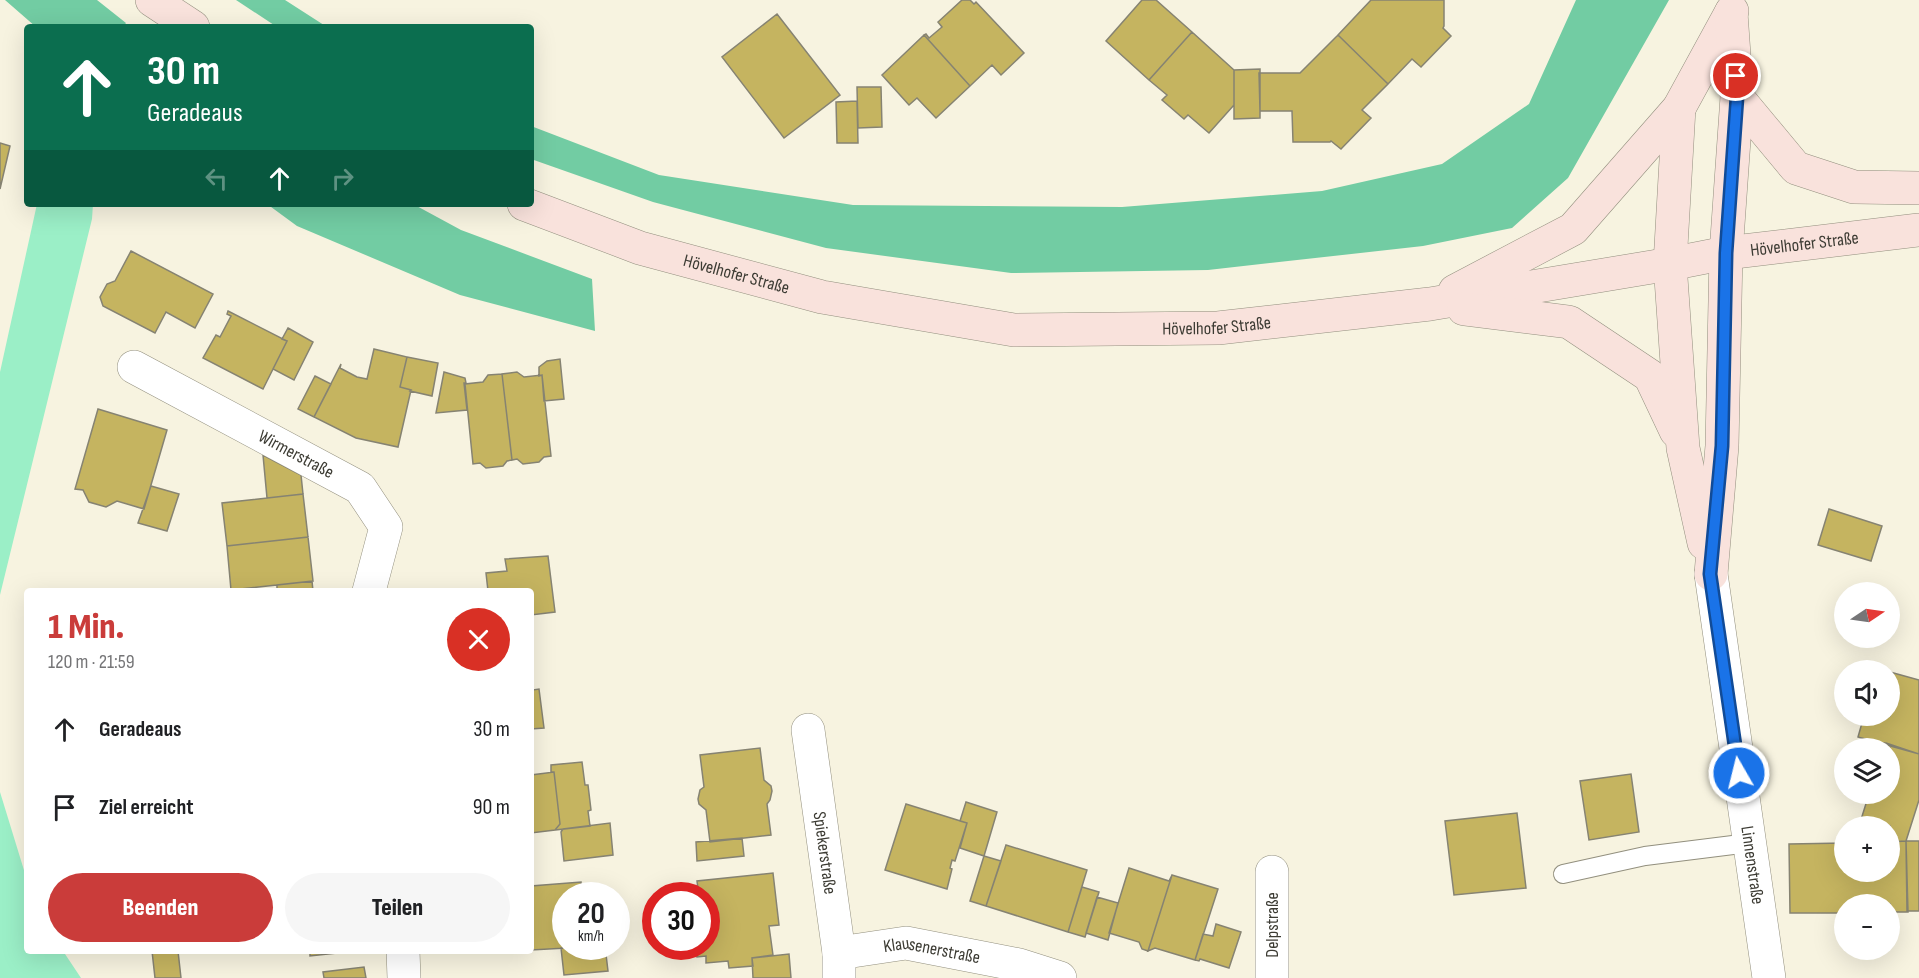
<!DOCTYPE html>
<html lang="de">
<meta charset="utf-8">
<style>
body{margin:0;font-family:"Sofia Sans Condensed",sans-serif;background:#f6f6f6;color:#202124;height:100vh;display:flex;flex-direction:column;font-size:22px;white-space:nowrap}
*{box-sizing:border-box;margin:0}
p{font-size:20px;color:#757577}
.icon{flex:none;width:33px;height:33px;fill:none;stroke:currentColor;stroke-width:2;stroke-linecap:round;stroke-linejoin:round}
.map{position:relative;flex:1;overflow:hidden}
.panel{position:absolute;left:24px;top:588px;width:510px;height:366px;display:flex;flex-direction:column;background:#fff;border-radius:6px;box-shadow:0 6px 24px #0002}
.panel>*{flex:none}
.top-card{position:absolute;left:24px;top:24px;width:510px;height:183px;border-radius:6px;box-shadow:0 6px 24px #0002;background:#0b6e4f;color:#fff;overflow:hidden}
.needle{width:39px;rotate:77deg}
.controls{position:absolute;left:1834px;top:582px;display:grid;gap:12px}
.controls a{display:grid;place-items:center;width:66px;height:66px;border-radius:50%;background:#fff;box-shadow:0 6px 24px #0002;font-size:30px}
.speed{position:absolute;left:552px;top:882px;display:flex;gap:12px;font-size:30px;font-weight:700;text-align:center}
.speed>*{display:grid;place-content:center;width:78px;height:78px;border-radius:50%;background:#fff;box-shadow:0 6px 24px #0002;line-height:1}
.speed small{font-size:15px;font-weight:400}
.speed .limit{border:9px solid #d22;background:#fff;color:#111}
.pin{position:absolute;display:grid;place-items:center;width:51px;height:51px;color:#fff;margin:-26px;border:3px solid #fff;border-radius:50%;box-shadow:0 2px 6px #0007}
.me{position:absolute;width:66px;margin:-33px;rotate:352deg;stroke-linejoin:round;filter:drop-shadow(0 0 4px #0008)}
.turn{display:flex;align-items:center;gap:21px;height:126px;padding:0 24px;font-size:27px}
.turn .icon{width:78px;height:78px;stroke-width:2.5}
.turn b{display:block;font-size:42px;line-height:51px}
.lanes{display:flex;align-items:center;height:57px;padding:0 24px;background:#0003;justify-content:center;gap:30px;direction:ltr}
.lanes .off{opacity:.35}
.round{display:grid;place-items:center;flex:none;width:63px;height:63px;border-radius:32px;background:#f6f6f6}
.summary{display:flex;align-items:center;justify-content:space-between;height:102px;padding:0 24px}
h1{font-size:36px;font-weight:800;line-height:45px;color:#ca3c3a}
.button{display:flex;gap:12px;margin-top:auto;padding:12px 24px}
.button a{flex:1;height:69px;border-radius:36px;background:#ca3c3a;color:#fff;font-size:24px;font-weight:800;line-height:69px;text-align:center}
.button a+a{background:#f6f6f6;color:#202124}
ul{padding:0;list-style:none}
li{display:flex;align-items:center;gap:18px;height:78px;padding:0 24px}
li div{flex:1}
li b{display:block;font-size:22px}
li em{font-style:normal}
.map>svg:first-child{display:block}
.green{fill:#9befc7}
.forest{fill:#72cca3}
.building{fill:#c5b460;stroke:#868372;stroke-width:1.5}
.lines{fill:none;stroke-linecap:round;stroke-linejoin:round}
.service-casing{stroke:#928f7e;stroke-width:20}
.minor-casing{stroke:#928f7e;stroke-width:34}
.secondary-casing{stroke:#928f7e;stroke-width:34}
.service{stroke:#fff;stroke-width:18}
.minor{stroke:#fff;stroke-width:33}
.secondary{stroke:#f9e2dc;stroke-width:33}
.route-casing{stroke:#114b97;stroke-width:15}
.route{stroke:#1a73e8;stroke-width:10}
.labels{text-anchor:middle;dominant-baseline:central;stroke-width:4.5;stroke-linejoin:round;paint-order:stroke}
.street-label{font-size:18px;fill:#3c3b33;stroke:#fff}
</style>
<div class="map">
<svg width="1919" height="978" viewBox="0 0 1919 978">
<rect width="100%" height="100%" fill="#f7f3e0"/>
<path class="green" d="M37 204H93L92 219 0 595V372Z
M0 792 27 880V951H63L81 978H0Z"/>
<path class="forest" d="M5 0H97L126 23 123 27H36Z
M236 0H285L327 27H277Z
M1576 0H1669L1568 178 1512 228 1423 246 1208 270 1011 273 826 248 653 202 531 159V126L659 175 853 205 1122 207 1322 191 1442 164 1529 104Z
M267 204H413L461 230 592 279 595 331 460 295 297 226Z"/>
<path class="building" d="M962 0H970L974 4 976 2 1024 53 1001 75 992 65 970 86 924 35 926 34 929 38 942 27 938 22Z
M1142 0H1156L1192 32 1149 80 1106 41Z
M1371 0H1444V26L1443 28 1451 36 1421 67 1412 59 1388 84 1338 35Z
M777 14 840 95 784 138 722 57Z
M1192 32 1234 70V105L1209 133 1188 115 1184 119 1162 100 1167 95 1149 80Z
M924 35 970 86 936 118 917 98 909 105 882 75Z
M1338 35 1388 84 1362 110 1371 118 1341 149 1331 141 1330 142H1293L1292 111H1260L1259 73H1300Z
M1260 69V118L1234 119V70Z
M857 87H881L882 127 858 128Z
M857 101 858 143H837L836 102Z
M0 143 10 146 0 189Z
M131 251 213 294 195 328 166 312 155 333 103 306 100 297 107 284 115 281Z
M228 311 287 341 263 389 203 358 216 335 220 337 231 316 227 314Z
M288 328 313 342 294 380 273 369 287 341 282 339Z
M374 349 407 357 400 387 411 390 398 447 356 438 314 417 341 364 340 368 357 377 367 379Z
M407 357 438 363 432 396 410 391 411 390 400 387Z
M560 359 564 399 544 401 542 375 539 376V367L547 361Z
M444 372 465 378 466 383H464L467 410 436 413Z
M517 372 524 377 542 375 551 456 544 457 539 462 523 464 517 459 512 460 502 374Z
M502 374 512 460 507 461 503 466 486 468 480 463 473 464 465 384 483 382 488 375Z
M315 376 331 384 314 417 298 409Z
M98 409 167 430 144 509 117 501 106 507 89 502 83 490 75 489Z
M263 455 301 475 303 494 267 498Z
M151 486 179 494 167 531 138 523Z
M303 494 308 537 227 546 222 503Z
M1829 509 1882 526 1871 561 1818 545Z
M308 537 313 581 231 590 227 546Z
M548 556 555 612 531 615V591H488L486 573 507 571 505 559Z
M312 581 313 591H277V585Z
M531 670 533 690 539 689 544 728 531 729Z
M1890 672 1919 680V754L1858 737 1864 716H1890Z
M1879 743H1886L1919 754V800L1906 841 1890 842V826H1859L1869 794H1890V748H1882Z
M760 748 764 780 771 786 772 791 770 800 767 804 771 835 710 842 706 810 699 804 698 799 700 790 704 787 700 755Z
M582 762 585 785H588L591 810 588 811 590 826 555 830 560 824 554 772H551V765Z
M554 772 560 824 555 830 531 833V775Z
M1631 774 1639 832 1589 840 1580 781Z
M966 802 997 812 984 856 960 848 967 823 960 821Z
M906 804 967 823 955 861 952 860 950 868 952 869 947 889 885 870Z
M1517 813 1526 888 1454 895 1445 821Z
M610 823 613 855 564 861 561 832 563 829Z
M742 838 744 856 697 861 696 842Z
M1906 841H1919V911H1907Z
M1906 841 1908 912H1890V904H1845V913H1790L1789 844 1845 843V872H1890V842Z
M1006 845 1087 870 1068 932 986 906Z
M984 856 1001 861 986 906 970 901Z
M1129 868 1169 881 1172 875 1148 951 1142 949 1139 942 1109 933Z
M773 873 779 925 769 926 773 955 752 958 753 966 729 968 728 961 706 963V956L697 957 696 946H706V896H699L697 881Z
M1172 875 1218 889 1195 960 1155 948 1148 951Z
M581 882V896H566V946L585 947 531 950V886Z
M1082 887 1099 892 1085 937 1068 932Z
M1097 897 1118 903 1108 940 1086 933Z
M1216 924 1241 932 1229 968 1200 959 1199 961 1195 960 1203 934 1213 936Z
M605 946 608 971 564 975 561 948Z
M152 951H178L181 978H155Z
M310 951H356L310 956Z
M789 954 791 978H753L752 958Z
M364 967 366 978H324L323 972Z"/>
<g class="lines">
<defs>
<path id="service" d="M1563 874 1645 856 1749 843"/>
<g id="minor">
<path id="s1" d="M134 367 360 488 386 527 369 591"/>
<path id="s2" d="M1711 574 1769 978"/>
<path id="s3" d="M808 730 839 953V978"/>
<path d="M403 951 404 978"/>
<path id="s4" d="M839 953 906 943 1019 965 1060 978"/>
<path d="M1272 978V872"/>
</g>
<g id="secondary">
<path d="M152 0 193 27"/>
<path d="M1737 97 1796 168 1854 187 1919 188"/>
<path d="M1679 108 1670 264 1683 448 1704 543"/>
<path id="s5" d="M524 204 640 248 822 297 1014 330 1218 328 1430 304 1670 264 1726 253 1919 230"/>
<path d="M1455 291 1573 229 1679 108 1732 11"/>
<path d="M1464 309 1569 322 1650 376 1676 431"/>
<path d="M1711 574 1722 446 1726 253 1737 97 1731 13"/>
</g>
</defs>
<use href="#service" class="service-casing"/>
<use href="#minor" class="minor-casing"/>
<use href="#secondary" class="secondary-casing"/>
<use href="#service" class="service"/>
<use href="#minor" class="minor"/>
<use href="#secondary" class="secondary"/>
</g>
<g class="lines">
<defs>
<path id="route" d="M1736 76 1737 97 1726 253 1722 446 1710 574 1739 773"/>
</defs>
<use href="#route" class="route-casing"/>
<use href="#route" class="route"/>
</g>
<g class="labels">
<g class="street-label">
<text stroke="none"><textPath href="#s5" startOffset="1304">Hövelhofer Straße</textPath></text>
<text stroke="none"><textPath href="#s5" startOffset="224">Hövelhofer Straße</textPath></text>
<text stroke="none"><textPath href="#s5" startOffset="710">Hövelhofer Straße</textPath></text>
<text stroke="none"><textPath href="#s1" startOffset="184">Wirmerstraße</textPath></text>
<text stroke="none"><textPath href="#s3" startOffset="124">Spiekerstraße</textPath></text>
<text stroke="none"><textPath href="#s2" startOffset="294">Linnenstraße</textPath></text>
<text transform="translate(1272 925) rotate(-90)">Delpstraße</text>
<text stroke="none"><textPath href="#s4" startOffset="94">Klausenerstraße</textPath></text>
</g>
</g>
</svg>
<div class="controls">
<a><svg class="needle" viewBox="-14 -14 28 28"><path d="M0-13l5 13h-10z" fill="#e53935"/><path d="M0 13l5-13h-10z" fill="#757577"/></svg></a>
<a><svg class="icon" aria-label="sound" viewBox="0 0 24 24"><path d="M4 9h4l5-4v14l-5-4H4zM17 9q2 3 0 6"/></svg></a>
<a><svg class="icon" aria-label="layers" viewBox="0 0 24 24"><path d="M12 4l9 5-9 5-9-5zM3 14l9 5 9-5"/></svg></a>
<a>+</a>
<a>−</a>
</div>
<div class="speed"><div>20<small>km/h</small></div><div class="limit">30</div></div>
<div class="pin" style="left:1736px;top:76px;background:#d93025"><svg class="icon" aria-label="arrive" viewBox="0 0 24 24"><path d="M6 21V4h12l-3 4 3 4H6"/></svg></div>
<svg class="me" style="left:1739px;top:773px" viewBox="-20 -20 40 40"><circle r="17" fill="#1a73e8" stroke="#fff" stroke-width="3"/><path d="M0-11L8 9 0 5-8 9z" fill="#fff"/></svg>
<div class="top-card">
<div class="turn"><svg class="icon" aria-label="ahead" viewBox="0 0 24 24"><path d="M12 20V5M6 11l6-6 6 6"/></svg><div><b>30 m</b>Geradeaus</div></div>
<div class="lanes"><svg class="icon off" aria-label="left" viewBox="0 0 24 24"><path d="M17 20v-9H6M10 6l-5 5 5 5"/></svg><svg class="icon" aria-label="ahead" viewBox="0 0 24 24"><path d="M12 20V5M6 11l6-6 6 6"/></svg><svg class="icon off" aria-label="right" viewBox="0 0 24 24"><path d="M7 20v-9h11M14 6l5 5-5 5"/></svg></div>
</div>
<section class="panel">
<div class="summary"><div><h1>1 Min.</h1><p>120 m · 21:59</p></div><a class="round" style="background:#d93025;color:#fff"><svg class="icon" aria-label="close" viewBox="0 0 24 24"><path d="M6 6l12 12M18 6L6 18"/></svg></a></div>
<ul>
<li><svg class="icon" aria-label="ahead" viewBox="0 0 24 24"><path d="M12 20V5M6 11l6-6 6 6"/></svg><div><b>Geradeaus</b></div><em>30 m</em></li>
<li><svg class="icon" aria-label="arrive" viewBox="0 0 24 24"><path d="M6 21V4h12l-3 4 3 4H6"/></svg><div><b>Ziel erreicht</b></div><em>90 m</em></li>
</ul>
<div class="button"><a>Beenden</a><a>Teilen</a></div>
</section>
</div>
